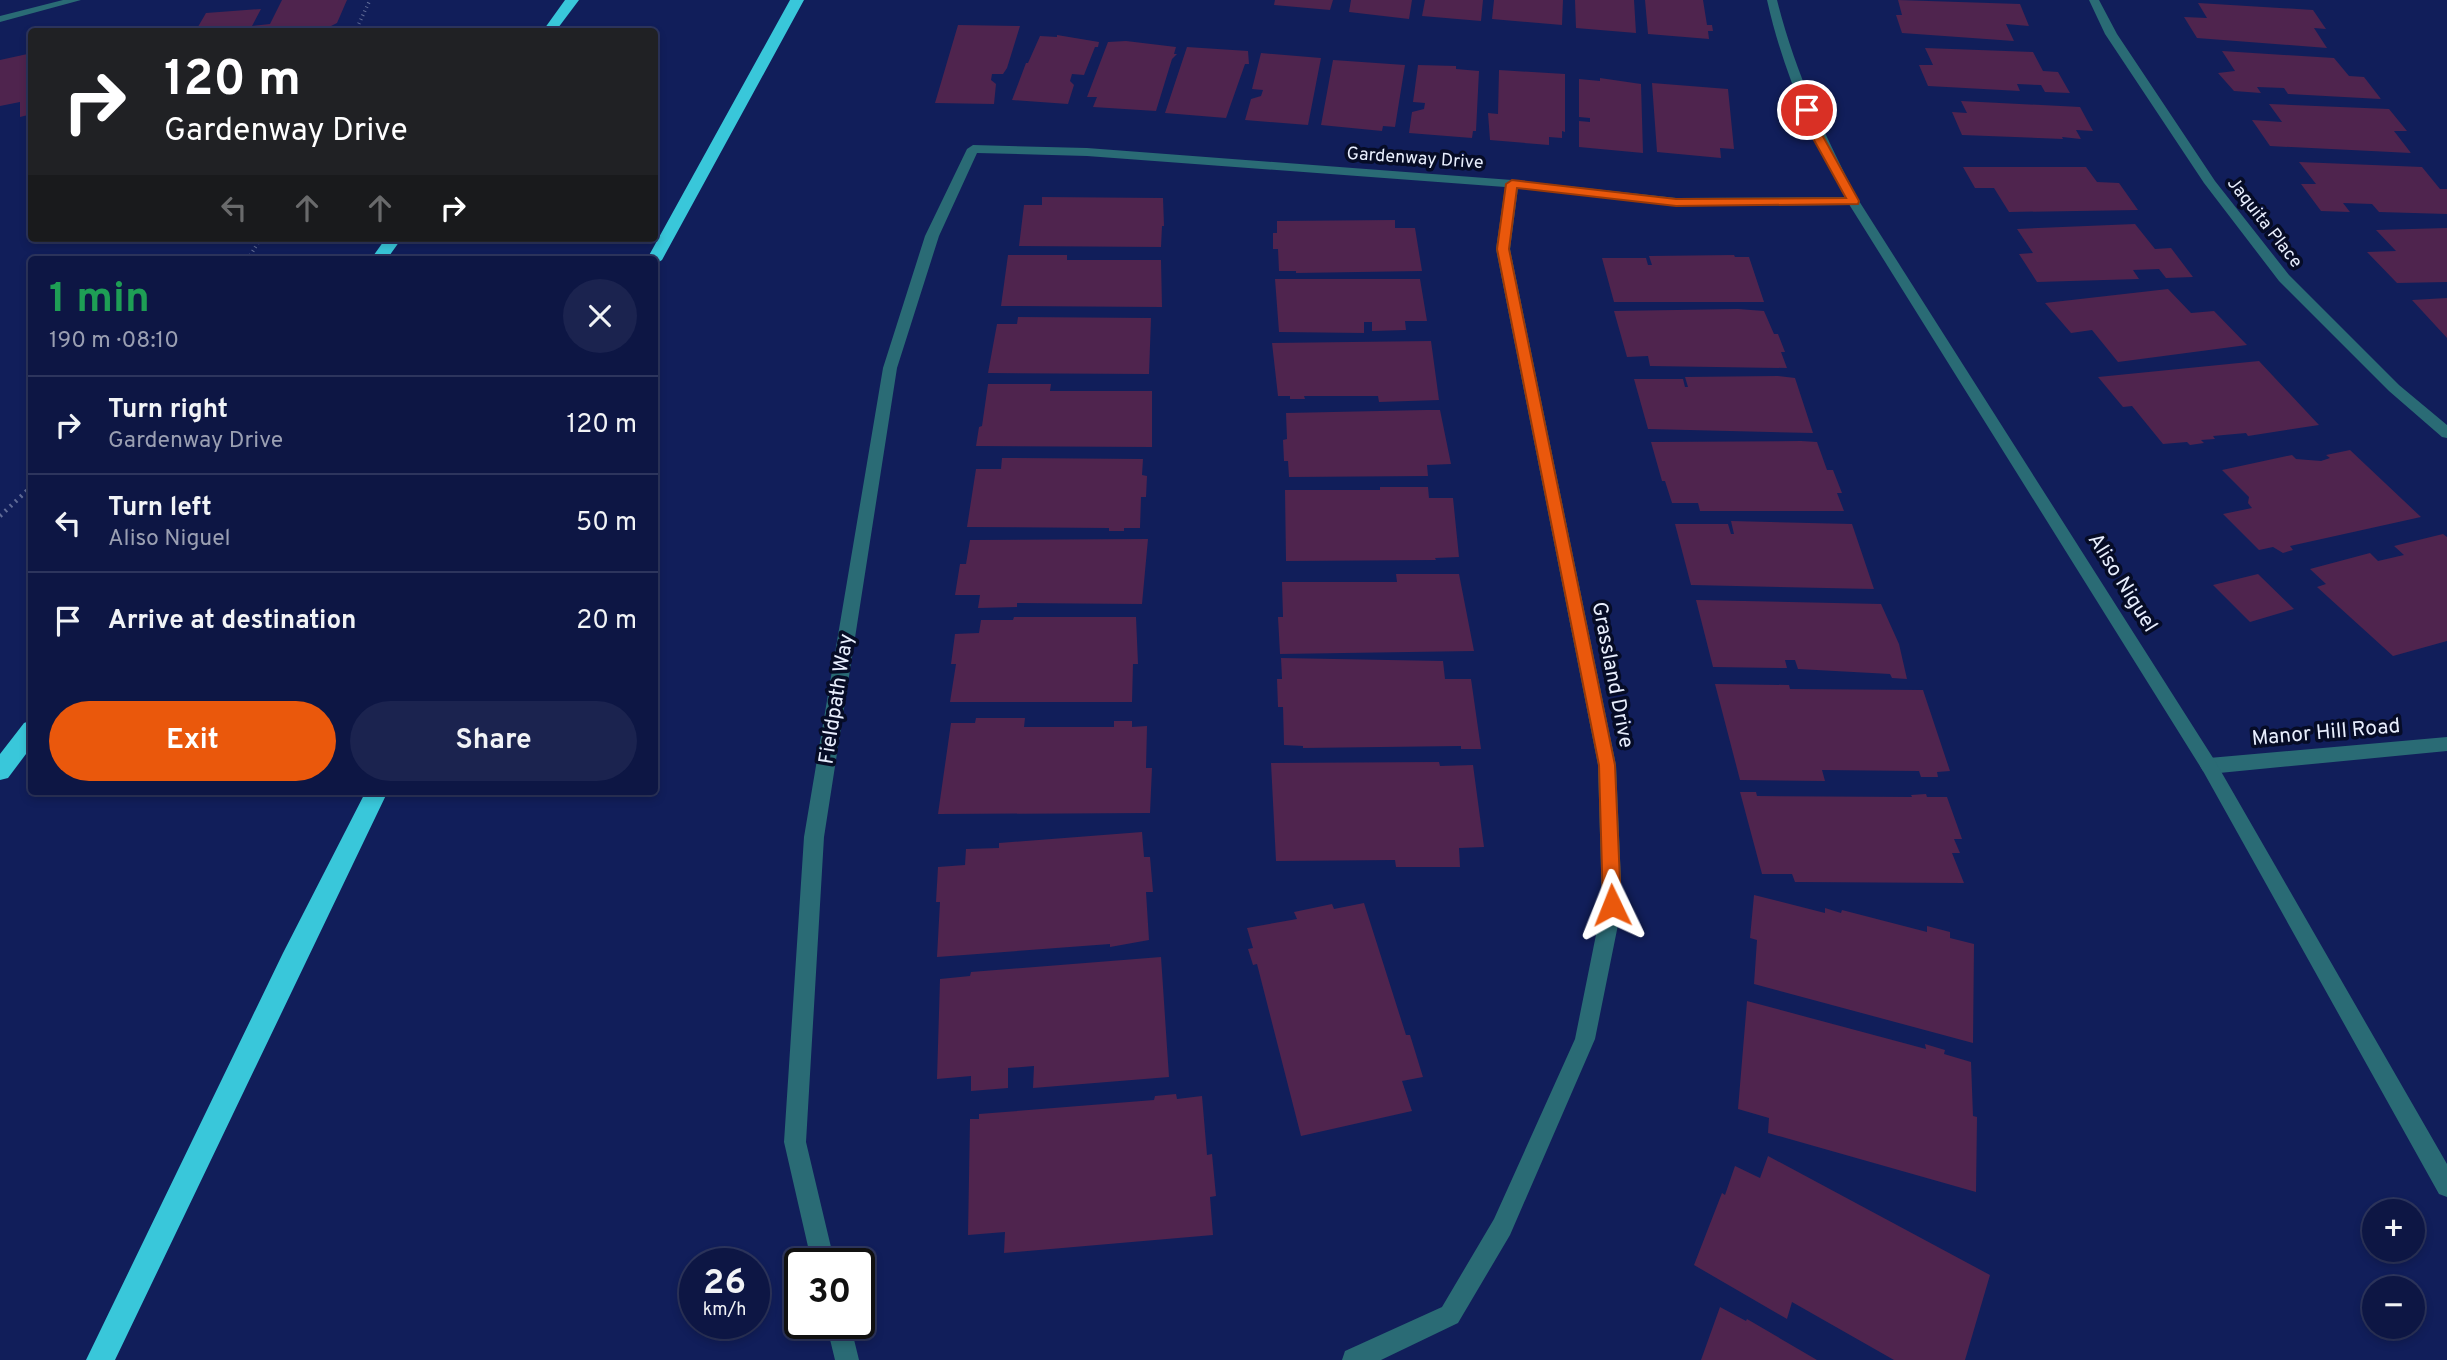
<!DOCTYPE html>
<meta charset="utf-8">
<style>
body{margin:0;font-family:Overpass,sans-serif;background:#1b234f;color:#f1f3f6;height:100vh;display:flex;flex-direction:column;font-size:26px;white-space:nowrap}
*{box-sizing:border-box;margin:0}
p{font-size:23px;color:#9a9fb2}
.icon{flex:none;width:38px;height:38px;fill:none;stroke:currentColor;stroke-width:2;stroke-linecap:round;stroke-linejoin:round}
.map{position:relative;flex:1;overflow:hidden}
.panel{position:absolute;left:28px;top:256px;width:630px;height:539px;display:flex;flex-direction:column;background:#0d1644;border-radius:7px;box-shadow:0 4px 10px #0003,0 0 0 2px #2d355d}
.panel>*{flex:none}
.top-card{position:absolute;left:28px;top:28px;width:630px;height:214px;border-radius:7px;box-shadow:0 4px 10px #0003,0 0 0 2px #2d355d;background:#202124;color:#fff;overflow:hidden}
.tools{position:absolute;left:2362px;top:1199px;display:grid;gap:14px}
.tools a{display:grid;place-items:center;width:63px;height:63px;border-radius:50%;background:#0d1644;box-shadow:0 4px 10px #0003,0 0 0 2px #2d355d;font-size:35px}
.speed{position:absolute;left:679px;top:1248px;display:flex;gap:14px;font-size:35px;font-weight:700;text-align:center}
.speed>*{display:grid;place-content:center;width:91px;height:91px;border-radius:50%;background:#0d1644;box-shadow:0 4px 10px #0003,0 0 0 2px #2d355d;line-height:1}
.speed small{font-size:18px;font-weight:400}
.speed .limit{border:4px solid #111;border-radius:10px;background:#fff;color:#111}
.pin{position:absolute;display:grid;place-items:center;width:60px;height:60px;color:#fff;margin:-30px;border:4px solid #fff;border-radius:50%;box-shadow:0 2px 7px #0007}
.me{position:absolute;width:77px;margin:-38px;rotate:358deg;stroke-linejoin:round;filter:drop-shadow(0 0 5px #0008)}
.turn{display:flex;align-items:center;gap:24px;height:147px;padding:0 21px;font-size:32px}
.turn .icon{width:91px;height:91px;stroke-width:2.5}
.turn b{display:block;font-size:49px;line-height:60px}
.lanes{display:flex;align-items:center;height:66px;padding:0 21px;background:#0003;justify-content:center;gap:35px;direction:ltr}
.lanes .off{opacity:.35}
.round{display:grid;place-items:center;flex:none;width:74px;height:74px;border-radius:37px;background:#1b234f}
.head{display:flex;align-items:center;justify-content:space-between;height:119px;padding:0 21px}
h1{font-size:42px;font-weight:700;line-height:52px;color:#1e9e55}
.action{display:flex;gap:14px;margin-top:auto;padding:14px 21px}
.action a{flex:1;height:80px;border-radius:42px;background:#ea580c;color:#fff;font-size:28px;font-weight:700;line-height:80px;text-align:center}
.action a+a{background:#1b234f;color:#f1f3f6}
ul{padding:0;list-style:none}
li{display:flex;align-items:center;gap:21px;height:98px;padding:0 21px;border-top:2px solid #2d355d}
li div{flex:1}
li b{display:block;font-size:26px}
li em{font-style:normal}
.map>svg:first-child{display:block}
.building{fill:#4f244e}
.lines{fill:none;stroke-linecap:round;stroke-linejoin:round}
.path-far1{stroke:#616c97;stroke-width:3.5;stroke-dasharray:1 3.5;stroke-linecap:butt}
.path{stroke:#616c97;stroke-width:4.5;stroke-dasharray:2 5;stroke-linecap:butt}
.minor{fill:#2a6b75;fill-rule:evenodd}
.tertiary{fill:#2a6b75;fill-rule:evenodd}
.motorway{fill:#39c7da;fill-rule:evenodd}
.route{fill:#ea580c;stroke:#983908;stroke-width:2}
.labels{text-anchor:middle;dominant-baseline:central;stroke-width:7;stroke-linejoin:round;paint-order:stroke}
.far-street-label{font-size:18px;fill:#e8eefd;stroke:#060c26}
.street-label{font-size:21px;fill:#e8eefd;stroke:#060c26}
</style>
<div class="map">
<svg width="2447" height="1360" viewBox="0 0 2447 1360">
<rect width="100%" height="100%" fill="#111e5a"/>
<path class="building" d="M282 0H347L337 23 331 26 328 32H195L206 13 261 9 252 26 270 24Z
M1275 0H1333L1330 10 1274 5Z
M1351 0H1412L1409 19 1349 12Z
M1425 0H1483L1481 21 1422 16Z
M1494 0H1563L1562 25 1492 19Z
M1575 0H1634L1636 33 1576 28Z
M1645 0H1703L1707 25H1712L1713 31H1708L1709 39 1648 34Z
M1898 0 2020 4 2029 26 2006 24 2014 41 1902 33 1896 15H1902Z
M2198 3 2313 10 2326 29 2314 28 2327 48 2197 38 2184 17 2207 18Z
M958 25 1020 26 1007 68 1003 74H992L991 80 996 84 994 104 935 103Z
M1057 35 1099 42 1098 47H1095L1084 75 1072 74 1070 81 1074 85 1068 104 1012 100 1026 63H1028L1040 36 1057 37Z
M1126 41 1176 47 1174 54H1177L1172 59 1156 111 1093 107 1097 97H1087L1108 42Z
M1187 47 1248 51 1249 64H1245L1226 118 1165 113Z
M1925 48 2033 52 2043 71 2058 72 2070 93 2045 92 2041 85 2017 84 2020 91 1928 86 1919 65H1933Z
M2222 51 2334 58 2349 76 2364 77 2381 99 2288 94 2284 88 2257 87 2261 93 2234 91 2218 73 2235 71Z
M32 53V114L20 117V102L0 106V60Z
M1261 53 1321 58 1308 125 1245 120 1251 99 1261 96 1263 90 1252 89Z
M1333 60 1405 65 1395 127 1383 126 1382 131 1321 125Z
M1418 65 1456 66V69L1479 71 1476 131H1473L1472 138 1409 133 1412 112 1424 109 1425 103 1413 102Z
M1499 70 1565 74V132L1562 131V138L1549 137V145L1490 140 1488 113 1498 114Z
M1600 78 1641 84 1643 153 1579 147V121L1590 122V118L1579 117V79L1600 81Z
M1652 83 1728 89 1734 149 1720 148 1721 158 1657 152Z
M1961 101 2080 107 2093 131 2076 130 2081 139 2062 137 2063 139 1962 135 1952 112 1967 113Z
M2269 104 2389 109 2407 131H2394L2411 153 2270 146 2252 120 2282 122Z
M2299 162 2422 167 2440 189H2447V214L2379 212 2372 204 2343 203 2350 212 2321 211 2301 184H2316Z
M1963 167H2086L2097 182 2119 183 2138 210 2009 212 1994 188H1975Z
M1042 197 1163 198 1164 226H1162L1161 247 1019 246 1024 205H1042Z
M1395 220V228H1415L1422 271 1296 273V271H1279L1278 249H1273V233H1277V221Z
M2135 224 2155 249 2171 248 2193 277 2166 278 2159 269 2133 270 2139 279 2037 282 2019 254 2033 253 2017 229Z
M2447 228V282L2397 283 2367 252 2396 251 2376 230Z
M1008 255H1067V260H1161L1162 307 1001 306Z
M1734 255 1735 257H1749L1764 302H1614L1602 258H1646L1648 265H1652L1649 256Z
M1275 279H1420L1427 321H1405L1406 330 1372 331V322H1364V333L1279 332Z
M2168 289 2191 313 2214 311 2247 345 2118 362 2092 330 2071 333 2045 303Z
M2447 298V338L2412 300Z
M1738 309 1764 311 1774 334H1778L1785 352H1781L1787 368 1650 366 1648 356 1627 357 1614 311Z
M1018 317 1151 318 1149 374 988 373 997 324H1017Z
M1431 341 1439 400 1379 402 1378 396H1304L1305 399H1290V396H1278L1272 343Z
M2259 361 2319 425 2248 436 2246 433 2213 436 2215 439 2201 440 2204 443 2190 445 2187 442 2163 444 2132 406 2123 407 2098 377Z
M1778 376 1795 378 1813 433 1648 429 1634 379H1683L1685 387H1688L1685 377Z
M988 384H1051L1050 391H1152V447L976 446 979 427 982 426Z
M1426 410H1440L1451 464 1427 465 1428 476 1289 477 1288 461H1284L1283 440 1287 439 1286 413Z
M1801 441 1817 442 1827 470H1833L1842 493H1837L1844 511H1700L1698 503H1672L1665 481H1662L1651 442Z
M2350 450 2421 517 2290 546 2293 550 2283 553 2273 547 2259 550 2223 514 2252 508 2248 503 2249 497 2222 470 2292 455 2296 459 2321 461 2330 458 2326 455Z
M1002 458 1143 459 1142 475 1147 476 1146 497H1141L1140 528H1124V531H1109V528L967 527 976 469H1001Z
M1380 487H1428L1429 498H1453L1459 557 1435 558 1436 560 1286 561 1285 490H1380Z
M1731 521 1852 524 1874 589 1691 585 1675 524H1728L1731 534H1734Z
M2443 534 2447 537V641L2393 656 2317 587 2326 584 2310 569 2370 553 2378 561 2404 555 2394 546Z
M1148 539 1142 604 1017 603V607L978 608 980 595H955L960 564H966L970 540Z
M1396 574H1459L1474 651 1280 654 1278 617H1283L1282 582H1397Z
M2258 574 2294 609 2250 622 2213 585Z
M1696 600 1881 604 1899 644 1907 679 1892 678 1890 674 1798 669 1795 660H1785L1787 668 1713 667Z
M1014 617H1136L1138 664H1133L1132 702H950L956 664H951L955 634 979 633 981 620H1013Z
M1281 658 1443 661 1445 679H1471L1481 749H1461V746L1303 748V746L1284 745 1283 707H1278L1277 679H1282Z
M1715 684 1789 685 1790 689 1923 690 1950 771 1937 772 1938 777H1921L1919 771 1822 770 1825 781 1740 780Z
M976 718H1025L1024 727H1114V721H1132V727L1147 726 1146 768H1152L1150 813 938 814 951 723H975Z
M1439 762 1440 766 1473 765 1484 847 1459 848 1460 867H1396L1395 860 1276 861 1271 763Z
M1740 792H1756L1757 796 1912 797 1911 795 1926 794 1927 797H1947L1962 839H1954L1960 853H1952L1964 883 1795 882 1792 874H1762Z
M1142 832 1144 857H1150L1153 892H1146L1149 940 1110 947V944L937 957 940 902H936L938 867 965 865 966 849 999 848V843Z
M1754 895 1825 913V908L1841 913 1842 910 1927 932V926L1950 932V938L1974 944 1973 1043 1754 984 1757 940 1750 938Z
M1364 903 1406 1035H1410L1423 1077 1402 1081 1412 1111 1301 1136 1257 964 1253 965 1248 949 1253 948 1247 928 1297 919 1294 912 1332 904 1334 909Z
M1161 957 1169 1077 1033 1088 1034 1066 1008 1068V1088L971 1091V1076L937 1079 940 979 970 976 971 972Z
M1747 1001 1926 1049 1925 1044 1945 1050 1944 1054 1971 1062 1973 1116 1977 1117 1976 1192 1768 1133 1769 1118 1738 1109Z
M1176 1094 1177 1099 1202 1096 1207 1155 1212 1154 1216 1196 1210 1197 1213 1235 1004 1253 1005 1232 968 1235 970 1119H979V1114L1154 1100 1155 1096Z
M1768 1156 1990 1275 1965 1360H1894L1792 1302 1787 1319 1694 1265 1722 1193 1725 1195 1735 1166 1760 1178Z
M1720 1307 1746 1321 1747 1319 1817 1360H1701Z"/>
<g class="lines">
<path class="path-far1" d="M355 32 370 0
M248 259 261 238"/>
<path class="path" d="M0 516 32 486"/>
<path class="minor" d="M63 0H81L0 22V16Z
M2089 0H2099L2117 34 2215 181 2289 275 2399 385 2447 425V438L2442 437 2389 391 2279 281 2204 183 2105 34Z
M973 145 1087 148 1512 180 1676 198 1853 197 1859 201 1853 205 1676 206 1518 188 1510 249 1616 765 1622 905 1595 1039 1510 1235 1458 1323 1381 1360H1342L1345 1351 1442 1307 1494 1219 1575 1039 1602 905 1598 765 1496 249 1505 187 1087 156 977 153 939 236 897 368 824 837 806 1142 835 1264H812L784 1142 804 837 883 368 925 236 967 149Z
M2447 737V751L2209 774 2203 771 2200 766 2203 761 2209 758Z
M826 1323H850L859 1360H835Z"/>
<path class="tertiary" d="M1767 0H1777C1795 72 1825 136 1859 201L2215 761 2447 1164V1197L2439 1194 2203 771 1847 201C1812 136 1783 72 1767 0Z"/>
<path class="motorway" d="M565 0H579L555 32H542Z
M790 0H804L662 260 654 265V259H647Z
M386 238H402L387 259H371Z
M32 720V746L8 778 0 780V754L24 723Z
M366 791H388L115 1360H86L283 953Z"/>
</g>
<path class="route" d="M1807 106 1812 110 1820 131 1859 201 1858 204 1676 206 1517 188 1509 249 1615 765 1621 905 1619 911 1612 913 1606 911 1603 905 1599 765 1497 249 1506 184 1512 180 1676 199 1846 198 1809 131 1801 110Z"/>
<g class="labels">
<g class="far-street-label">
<text transform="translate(1415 159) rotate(4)">Gardenway Drive</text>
<text transform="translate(2264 223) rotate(52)">Jaquita Place</text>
</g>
<g class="street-label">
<text transform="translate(2122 583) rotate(58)">Aliso Niguel</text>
<text transform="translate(1612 675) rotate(79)">Grassland Drive</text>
<text transform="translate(837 699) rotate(-81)">Fieldpath Way</text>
<text transform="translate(2326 733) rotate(-5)">Manor Hill Road</text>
</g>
</g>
</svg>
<div class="tools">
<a>+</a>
<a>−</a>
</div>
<div class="speed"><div>26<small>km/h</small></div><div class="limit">30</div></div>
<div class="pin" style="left:1807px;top:110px;background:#d93025"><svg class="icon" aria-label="arrive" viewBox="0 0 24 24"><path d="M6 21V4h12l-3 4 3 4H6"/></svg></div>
<svg class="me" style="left:1612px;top:905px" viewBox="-20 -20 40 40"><path d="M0-17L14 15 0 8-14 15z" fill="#ea580c" stroke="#fff" stroke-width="4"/></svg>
<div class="top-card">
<div class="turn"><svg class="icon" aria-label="right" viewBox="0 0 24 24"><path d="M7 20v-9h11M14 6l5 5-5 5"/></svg><div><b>120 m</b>Gardenway Drive</div></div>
<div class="lanes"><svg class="icon off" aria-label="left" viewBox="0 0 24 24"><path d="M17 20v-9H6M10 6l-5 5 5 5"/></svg><svg class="icon off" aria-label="ahead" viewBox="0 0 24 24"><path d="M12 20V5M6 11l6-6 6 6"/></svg><svg class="icon off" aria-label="ahead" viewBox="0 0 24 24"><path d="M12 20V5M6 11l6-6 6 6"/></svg><svg class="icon" aria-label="right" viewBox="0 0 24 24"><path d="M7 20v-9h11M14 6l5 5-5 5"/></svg></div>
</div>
<section class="panel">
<div class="head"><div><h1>1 min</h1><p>190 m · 08:10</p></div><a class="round"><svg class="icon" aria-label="close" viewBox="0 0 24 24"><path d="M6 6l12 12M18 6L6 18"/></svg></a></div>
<ul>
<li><svg class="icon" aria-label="right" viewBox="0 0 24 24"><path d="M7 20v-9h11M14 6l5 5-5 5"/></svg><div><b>Turn right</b><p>Gardenway Drive</p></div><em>120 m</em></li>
<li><svg class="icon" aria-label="left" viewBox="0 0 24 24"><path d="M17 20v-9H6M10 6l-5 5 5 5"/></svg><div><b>Turn left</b><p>Aliso Niguel</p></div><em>50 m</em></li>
<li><svg class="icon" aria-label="arrive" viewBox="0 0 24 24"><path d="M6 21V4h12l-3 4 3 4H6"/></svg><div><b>Arrive at destination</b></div><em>20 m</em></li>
</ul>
<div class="action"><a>Exit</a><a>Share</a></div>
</section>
</div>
